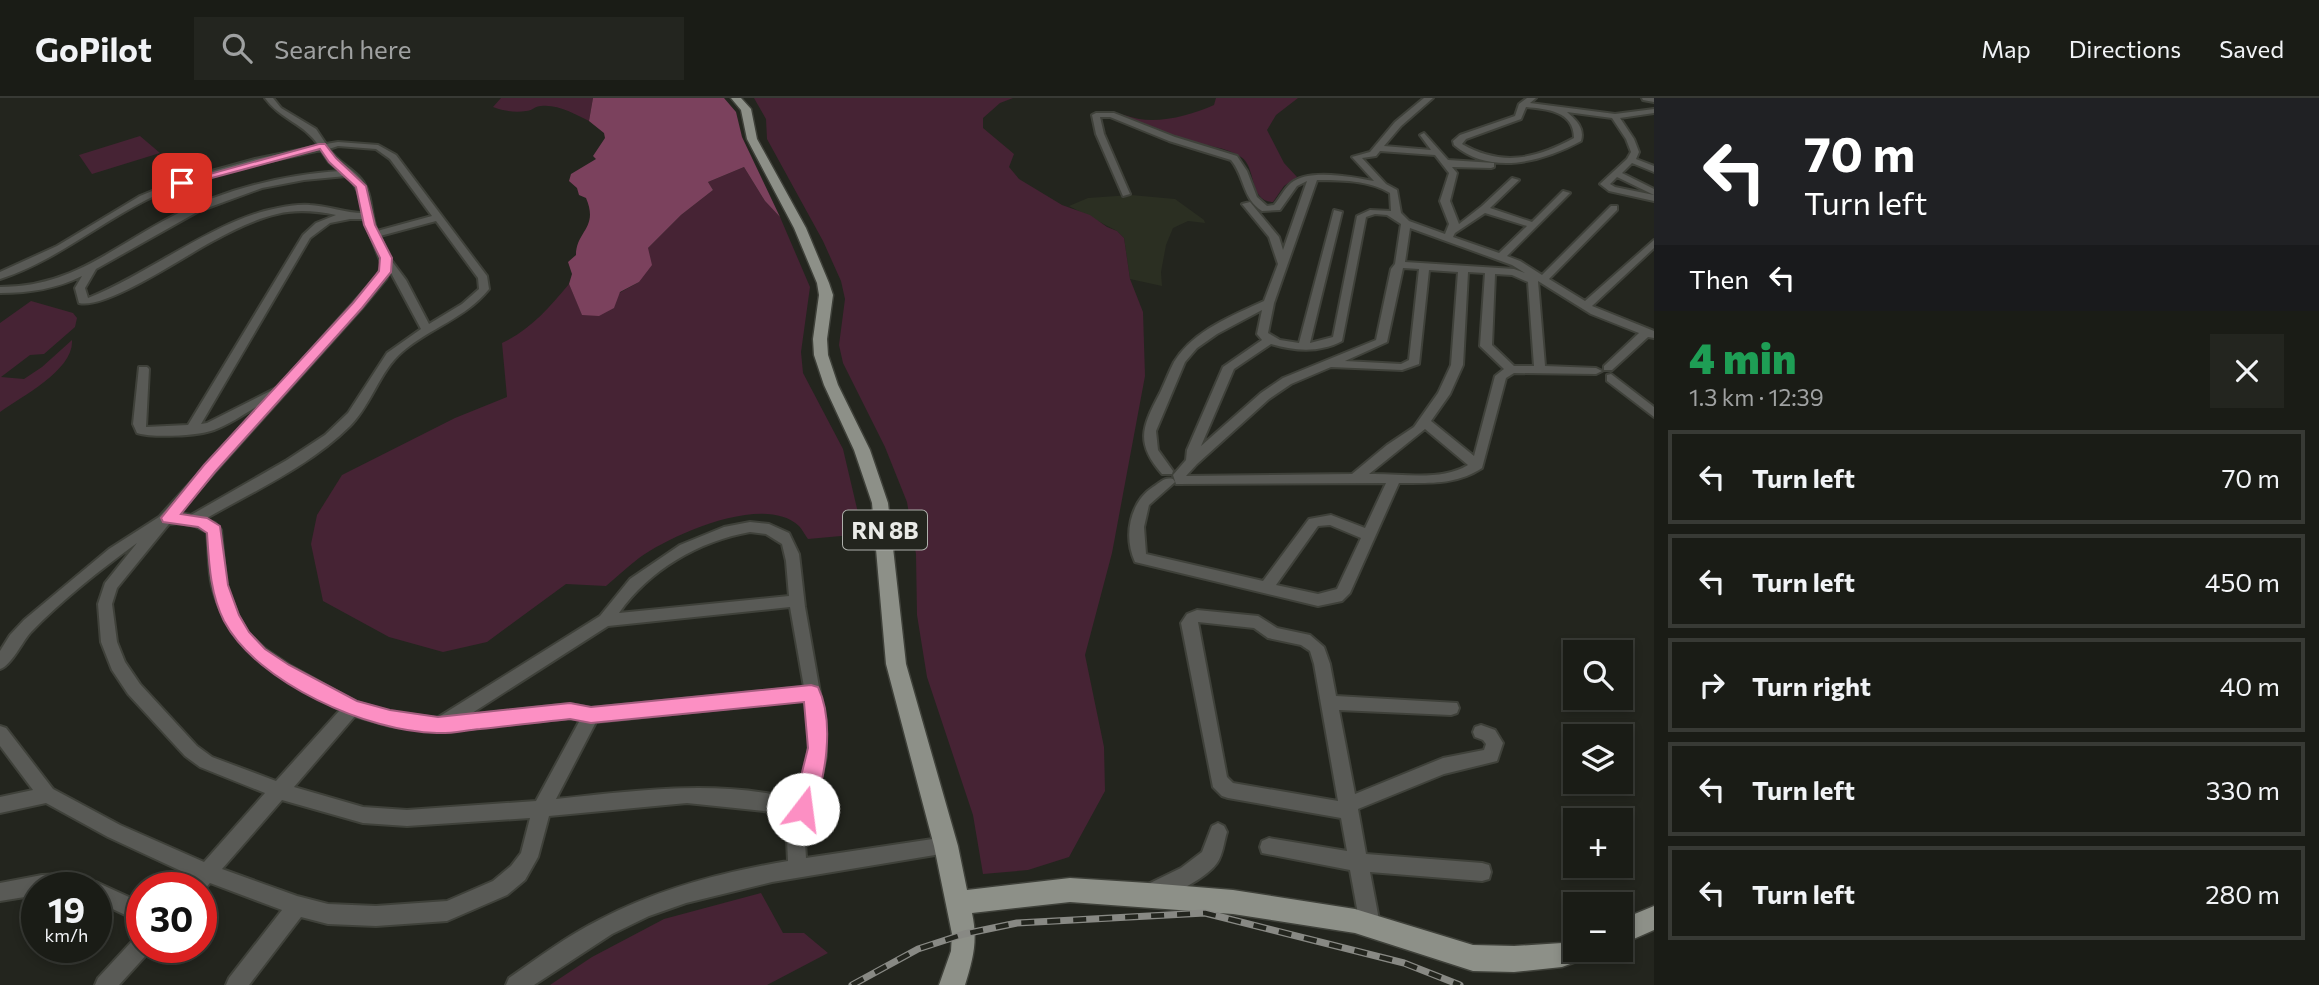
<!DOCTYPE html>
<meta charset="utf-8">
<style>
body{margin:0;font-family:Commissioner,sans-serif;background:#23251f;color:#f1f3f6;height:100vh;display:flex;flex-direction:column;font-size:26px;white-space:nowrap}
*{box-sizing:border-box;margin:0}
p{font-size:23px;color:#9fa1a1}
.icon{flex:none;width:38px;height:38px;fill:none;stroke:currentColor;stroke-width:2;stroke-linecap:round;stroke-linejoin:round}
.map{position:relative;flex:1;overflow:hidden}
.sheet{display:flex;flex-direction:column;background:#1a1c16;width:665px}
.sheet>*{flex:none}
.hud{background:#202124;color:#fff;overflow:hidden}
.buttons{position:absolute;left:1563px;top:542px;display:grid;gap:14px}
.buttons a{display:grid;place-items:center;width:70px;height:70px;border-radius:0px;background:#1a1c16;box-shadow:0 4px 10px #0003,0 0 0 2px #383a35;font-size:35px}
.speed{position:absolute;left:21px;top:774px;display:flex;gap:14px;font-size:35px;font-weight:700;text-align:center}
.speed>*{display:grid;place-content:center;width:91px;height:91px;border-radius:50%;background:#1a1c16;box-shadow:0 4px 10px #0003,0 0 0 2px #383a35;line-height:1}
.speed small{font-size:18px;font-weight:400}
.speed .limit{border:10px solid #d22;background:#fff;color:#111}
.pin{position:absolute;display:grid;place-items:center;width:60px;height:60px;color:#fff;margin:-30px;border-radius:14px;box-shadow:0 4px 10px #0006}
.me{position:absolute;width:77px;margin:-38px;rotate:15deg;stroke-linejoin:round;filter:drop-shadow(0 0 5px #0008)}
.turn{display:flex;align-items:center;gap:24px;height:147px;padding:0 35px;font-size:32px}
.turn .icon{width:91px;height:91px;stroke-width:2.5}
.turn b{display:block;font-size:49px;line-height:60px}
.then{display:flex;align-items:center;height:66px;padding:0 35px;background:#0003;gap:14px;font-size:26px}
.round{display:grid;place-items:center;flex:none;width:74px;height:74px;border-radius:0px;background:#23251f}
.summary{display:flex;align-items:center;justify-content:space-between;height:119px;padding:0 35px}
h1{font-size:42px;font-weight:800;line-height:52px;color:#1e9e55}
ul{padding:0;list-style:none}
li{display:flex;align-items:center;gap:21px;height:94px;margin:0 14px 10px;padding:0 21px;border:4px solid #383a35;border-radius:0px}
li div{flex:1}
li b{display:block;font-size:26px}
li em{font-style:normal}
header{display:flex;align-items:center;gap:42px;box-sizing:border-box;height:98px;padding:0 35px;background:#1a1c16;border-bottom:2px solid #383a35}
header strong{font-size:33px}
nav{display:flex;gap:38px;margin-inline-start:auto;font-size:24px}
.search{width:490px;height:63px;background:#23251f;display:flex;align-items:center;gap:18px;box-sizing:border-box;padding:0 24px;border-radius:0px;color:#9fa1a1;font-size:26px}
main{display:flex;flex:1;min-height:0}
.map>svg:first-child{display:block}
.built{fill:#2b2f22}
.green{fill:#462334}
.forest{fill:#7b415d}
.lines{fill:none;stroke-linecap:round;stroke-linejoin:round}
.minor-casing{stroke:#3f413a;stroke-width:4}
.major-casing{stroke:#3f413a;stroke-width:3}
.minor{fill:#595a56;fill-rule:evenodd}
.major{fill:#8d9088;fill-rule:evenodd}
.rail-casing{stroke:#888984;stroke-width:7}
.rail{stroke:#23251e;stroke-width:4.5;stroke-dasharray:13;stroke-linecap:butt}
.route{fill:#fc8fc3;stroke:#a45d7f;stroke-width:2}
.labels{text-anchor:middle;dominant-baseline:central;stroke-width:7;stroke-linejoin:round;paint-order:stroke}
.shield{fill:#23251e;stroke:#aeb0ab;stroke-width:2}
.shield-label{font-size:23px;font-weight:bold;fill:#eaebe7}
</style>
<header>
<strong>GoPilot</strong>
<div class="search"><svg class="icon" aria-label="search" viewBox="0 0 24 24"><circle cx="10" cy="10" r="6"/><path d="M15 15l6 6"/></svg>Search here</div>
<nav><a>Map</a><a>Directions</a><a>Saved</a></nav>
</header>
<main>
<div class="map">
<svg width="1654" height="887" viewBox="0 0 1654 887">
<rect width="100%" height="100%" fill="#23251e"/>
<path class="built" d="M1131 97 1175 101 1204 122 1205 125 1188 123 1173 130 1166 147 1161 174 1162 188 1130 181 1124 140 1117 133 1069 108 1088 100Z"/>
<path class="green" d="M501 0H593L589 23C575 16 558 6 541 8 535 8 532 13 526 13 515 15 504 13 493 9Z
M754 0H1013L1000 5 983 20V30L1014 56 1009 69 1019 81 1062 107 1090 117 1107 129 1117 133 1124 140 1130 181 1143 214 1145 278 1112 455 1085 557 1104 649 1105 693 1069 759 1028 772 983 776 973 717 927 579 917 517 916 456 907 404 885 349 843 265 839 247 845 201 841 183 823 143 767 41 766 21Z
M1216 0H1298L1276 17 1267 32 1284 65 1297 79 1284 88 1273 104C1248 103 1257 69 1241 59 1226 49 1206 48 1189 43 1161 34 1134 22 1107 13 1117 14 1128 19 1139 21 1162 25 1192 17 1214 7Z
M140 38 160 55 92 76 79 57Z
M744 69 765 103 780 119 810 189 801 254 803 275 843 351 863 436 808 441C805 437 802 431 799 428 764 395 671 437 639 460 627 469 617 479 606 488L566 486 487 544 443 554 389 539 323 503 311 446 317 417 342 377 455 320 507 299 502 245C530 232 549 210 569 186L582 216 639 184 648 150 681 117 713 92 708 84Z
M31 203 73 215 77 220 75 229 44 256 30 257 1 279 24 281 42 269 72 242C74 272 22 298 0 314V225Z
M761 795 783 835H804L828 855 767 887H550L592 859 664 821Z"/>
<path class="forest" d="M593 0H724L736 14 742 39 780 119 765 103 744 69 708 84 713 92 681 117 648 150 652 167 639 184 620 194 614 210 599 218 582 217 569 186 572 176 568 164 576 157C576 133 599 130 586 100L579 97 577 90 569 83 571 76 596 61 593 58 605 40 604 35 589 23Z"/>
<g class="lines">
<defs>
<path id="minor" d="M265 0H273L281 10 316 31 326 46 338 44 378 47 396 57 487 178 489 191C466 220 430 230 402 254 379 274 372 306 350 328 310 368 254 393 205 421L215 425 221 432 226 487 238 517 248 535 265 551 289 567 356 604 390 614 437 620 600 518 630 481 680 447 724 429 750 424 769 426 789 435 799 456 805 509 826 629V658L822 677 804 729 806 760 946 739 953 742 955 748 953 754 772 784 686 805 649 818 612 836 534 887H506L509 880C538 860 567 838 599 822 658 791 722 774 788 763L786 718 782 715 687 705 549 718 538 759 525 782 507 797 447 823 376 828 328 826 301 819 249 887H226L229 880 282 812 210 785 201 795V789H185L192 778 108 739 46 705 0 715V699L33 692 0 648V628L6 630 53 691 120 727 204 764 265 695 200 669 185 658 128 596 112 572 101 544 98 506 105 485 137 445C100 472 63 501 31 534 22 544 11 568 0 571V553L10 537 24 522 109 451 159 419 263 305C247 314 231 326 214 332 198 338 153 340 137 335L133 326 139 269H147L149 271 146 329 188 327 303 137 316 125 336 117C316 113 297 111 277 116 255 121 233 132 213 143 186 157 106 212 79 205L75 190 82 178C56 191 29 195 0 195V189C72 189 111 150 171 119 223 92 281 77 340 73L329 64 321 52C263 65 200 75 146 102 97 127 53 164 0 181V174L57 148 140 98 179 82 255 61 319 48C304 25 281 22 265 0ZM338 48 376 51 390 61 432 118 377 133C370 116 373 95 361 81 351 69 337 64 329 51ZM346 78C359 88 360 100 363 115 345 115 329 108 310 107 300 106 288 108 278 110 216 121 149 176 88 200L85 190 96 171 199 113 262 90 304 82ZM350 121H364L382 167 377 178 278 289 207 325 201 326 310 140 330 125ZM436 123 478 180 479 191 462 206 429 226 406 182 388 158 380 138ZM390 173 421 231 387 255 348 315 325 337 287 362 191 417 178 415 362 210 386 181ZM179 425 195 428 207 434C209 451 208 471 212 488 231 560 281 579 340 612L276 683 212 659 197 648 140 586 125 564 117 544 112 506 117 490 169 426ZM750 434 766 436 782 446 786 463 789 498 619 515C649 472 699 443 750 434ZM790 509 804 589 591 610 570 606 469 617 608 528ZM807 602C812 638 809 671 796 704 788 697 776 697 766 695 695 684 626 694 556 701L596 624ZM355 618 390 628 438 634 570 620 580 622 536 703 407 712 363 709 294 689ZM282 702 363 725 407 728 530 720 521 755 511 768 493 783 447 803 376 808 328 806 297 798 222 771Z
M1424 0H1433L1401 28 1384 48 1431 52 1420 37 1424 35 1448 62 1494 65V69L1491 70 1452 69 1457 75 1450 103 1459 126 1482 108 1512 80 1519 82 1490 110 1532 124 1563 93 1570 95 1507 158 1520 163 1542 177 1611 108H1617V112L1549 181 1585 203 1654 142V150L1592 208 1654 233V240L1648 239 1612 272H1604V268L1639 235 1591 216 1538 183 1545 268 1596 270 1602 273 1596 276 1514 275 1506 280 1482 370C1456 387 1430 385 1399 385L1350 495 1342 503 1318 508 1135 464C1123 438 1130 404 1153 389 1161 384 1164 379 1173 381L1175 384 1149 407 1144 429 1146 456 1263 483 1309 421 1331 417 1365 430 1386 385 1176 386 1173 377 1186 362 1187 352 1223 269 1262 242 1257 236 1262 212 1217 236 1197 250 1185 264 1156 333 1158 352 1173 373 1172 376H1162C1135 345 1142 329 1160 295 1165 284 1169 274 1174 264 1194 232 1232 218 1264 203L1278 166 1269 139 1242 106 1250 104 1279 139 1283 152 1307 83 1297 88 1280 112 1262 113C1242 100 1245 79 1231 62L1169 43 1110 19H1100L1104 36 1130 96 1123 98 1096 36 1092 17 1096 15H1114L1175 39 1237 58 1247 73 1257 99 1267 108 1274 107C1280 100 1284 91 1291 85 1308 70 1354 79 1374 83L1352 59 1370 54 1395 24ZM1380 53 1435 57 1449 75 1440 103 1449 126 1445 136 1409 123 1401 115 1397 92 1386 86 1362 60 1376 58ZM1317 82C1340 82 1369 82 1390 95L1391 113 1370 112 1357 118 1333 239 1310 245 1342 114 1334 112 1299 245 1280 242 1268 235 1274 205ZM1485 115 1527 128 1499 155 1453 139 1455 135ZM1375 116 1387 117 1401 126 1395 166 1391 171 1376 242 1283 280 1261 295 1201 348 1234 271 1271 246C1294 253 1320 255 1342 243L1366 119ZM1410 130 1512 167 1525 175 1514 171 1405 164ZM1403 170 1419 171 1409 262 1401 266 1345 263 1387 244ZM1429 172 1458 174 1451 267 1438 295 1414 329 1387 347 1352 376 1186 378 1197 366 1269 301 1291 286 1331 269 1402 272 1419 266ZM1468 174 1485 175 1480 248 1504 271 1495 278 1474 358 1431 323 1450 296 1463 267ZM1495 176 1512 177 1528 184 1534 268H1514L1492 247ZM1425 331 1468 367C1440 384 1400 375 1369 376ZM1330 427 1361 440 1337 491 1318 496 1276 487 1318 428Z
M1527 0H1536L1530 5 1615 16 1654 11V15L1620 20 1634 41 1639 54 1636 61 1654 68V74L1632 65 1622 75 1654 91V97L1617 79 1610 86 1615 89 1654 97V103L1609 93 1600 86 1627 61 1631 54 1626 41 1612 20 1567 14C1576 22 1585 30 1581 43 1542 64 1491 78 1454 47L1453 43 1460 37 1515 18 1519 6ZM1526 9C1547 11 1574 13 1574 40 1535 61 1502 69 1462 46L1466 41 1521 21Z
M1642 0H1654V4L1643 2Z
M1611 276 1654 309V319L1607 283V277Z
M1197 512 1258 518 1277 530 1310 537 1324 549 1330 566 1336 598 1457 605 1459 610 1457 615 1451 617 1339 612 1355 696 1443 660 1484 652 1486 646 1483 642 1475 639 1473 634 1475 629 1481 627 1495 632 1503 645 1497 663 1444 676 1358 711 1366 756 1482 765 1489 767 1491 774 1489 781 1482 783 1370 774 1380 827 1377 834 1370 837 1363 834 1360 827 1350 772 1262 755 1260 749 1262 743 1269 740 1347 753 1341 720 1228 700 1222 698 1213 689 1181 525 1187 516ZM1198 524 1254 530 1268 540 1301 547 1310 553 1314 566 1338 703 1233 685 1227 679Z
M1218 725 1224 728 1227 734C1224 743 1223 757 1217 765 1205 782 1170 797 1151 805L1144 802 1141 795 1144 788 1181 770 1202 754 1212 728Z
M63 776 84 780 92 785 96 784 142 805V825L96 803V789H37V797L0 803V785L42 777Z
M142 837V849H151L149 854 119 887H95L98 880 135 840Z"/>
<path id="major" d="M731 0H741L751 11 757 41 806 130 829 185 833 197 827 241 828 257 838 287 870 352 888 405 906 566 958 748 967 792 1070 780 1148 785 1233 792 1355 811 1473 847 1514 848 1562 845 1575 840V852H1587L1584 861 1562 869 1514 874 1473 873 1355 835 1233 816 1070 804 972 815C978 843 973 861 965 887H939L951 853 952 836 934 748 886 566 872 405 854 352 824 287 814 257 813 241 819 197 817 185 794 130 747 41 741 12Z
M1654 808V832L1620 847V822Z"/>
</defs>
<use href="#minor" class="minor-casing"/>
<use href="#major" class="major-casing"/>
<use href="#minor" class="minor"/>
<use href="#major" class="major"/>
<defs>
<path id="rail" d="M852 887 918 851 964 836 1017 825 1205 815 1404 865 1460 887"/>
</defs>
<use href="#rail" class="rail-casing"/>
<use href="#rail" class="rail"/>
</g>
<path class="route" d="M319 46H325L336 60 366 88 375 127 392 160 391 174 362 210 215 374 181 416 207 420 220 428 228 487 239 517 249 534 265 551 289 567 357 603 390 612 438 619 570 605 591 609 811 587 818 589C835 624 826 683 810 717L803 720 796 717 793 711 808 650 804 604 591 625 570 621C540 624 510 628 480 631 466 632 451 636 437 635 368 634 257 585 224 523 210 495 209 465 207 435L198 429 163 424 161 420 204 367 353 205 379 173 380 160 364 127 356 89 329 64 320 51 182 88 177 85Z"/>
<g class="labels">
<rect class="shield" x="843" y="412.5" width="84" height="39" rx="5"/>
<g class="shield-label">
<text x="885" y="432">RN 8B</text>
</g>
</g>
</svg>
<div class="buttons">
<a><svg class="icon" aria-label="search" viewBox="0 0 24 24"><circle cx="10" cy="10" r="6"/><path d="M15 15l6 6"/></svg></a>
<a><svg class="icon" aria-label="layers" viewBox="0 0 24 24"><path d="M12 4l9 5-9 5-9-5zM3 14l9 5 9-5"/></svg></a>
<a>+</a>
<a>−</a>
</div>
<div class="speed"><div>19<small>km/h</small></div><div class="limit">30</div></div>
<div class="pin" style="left:182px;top:85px;background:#d93025"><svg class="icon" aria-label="arrive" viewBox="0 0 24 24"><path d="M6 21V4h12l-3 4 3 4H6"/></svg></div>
<svg class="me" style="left:803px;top:711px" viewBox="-20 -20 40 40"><circle r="19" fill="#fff"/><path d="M0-13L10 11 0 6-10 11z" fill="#fc8fc3"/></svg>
</div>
<section class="sheet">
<div class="hud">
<div class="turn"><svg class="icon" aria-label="left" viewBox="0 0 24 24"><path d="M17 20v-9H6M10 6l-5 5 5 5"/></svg><div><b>70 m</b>Turn left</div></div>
<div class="then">Then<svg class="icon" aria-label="left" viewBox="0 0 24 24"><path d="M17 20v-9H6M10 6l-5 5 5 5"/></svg></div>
</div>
<div class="summary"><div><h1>4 min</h1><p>1.3 km · 12:39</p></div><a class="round"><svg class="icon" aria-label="close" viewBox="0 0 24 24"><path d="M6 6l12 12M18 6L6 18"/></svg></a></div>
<ul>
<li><svg class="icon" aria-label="left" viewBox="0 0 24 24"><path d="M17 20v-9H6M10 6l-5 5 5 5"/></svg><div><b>Turn left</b></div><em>70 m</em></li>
<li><svg class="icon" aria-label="left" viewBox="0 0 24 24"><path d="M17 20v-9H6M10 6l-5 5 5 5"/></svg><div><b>Turn left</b></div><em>450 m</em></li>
<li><svg class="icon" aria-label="right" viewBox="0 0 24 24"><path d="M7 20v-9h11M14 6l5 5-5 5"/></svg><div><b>Turn right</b></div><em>40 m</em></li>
<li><svg class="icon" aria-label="left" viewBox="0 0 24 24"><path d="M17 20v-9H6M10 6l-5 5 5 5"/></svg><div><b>Turn left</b></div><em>330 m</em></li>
<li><svg class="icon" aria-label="left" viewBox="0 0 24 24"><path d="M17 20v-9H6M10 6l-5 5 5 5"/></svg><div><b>Turn left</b></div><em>280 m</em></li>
</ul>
</section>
</main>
